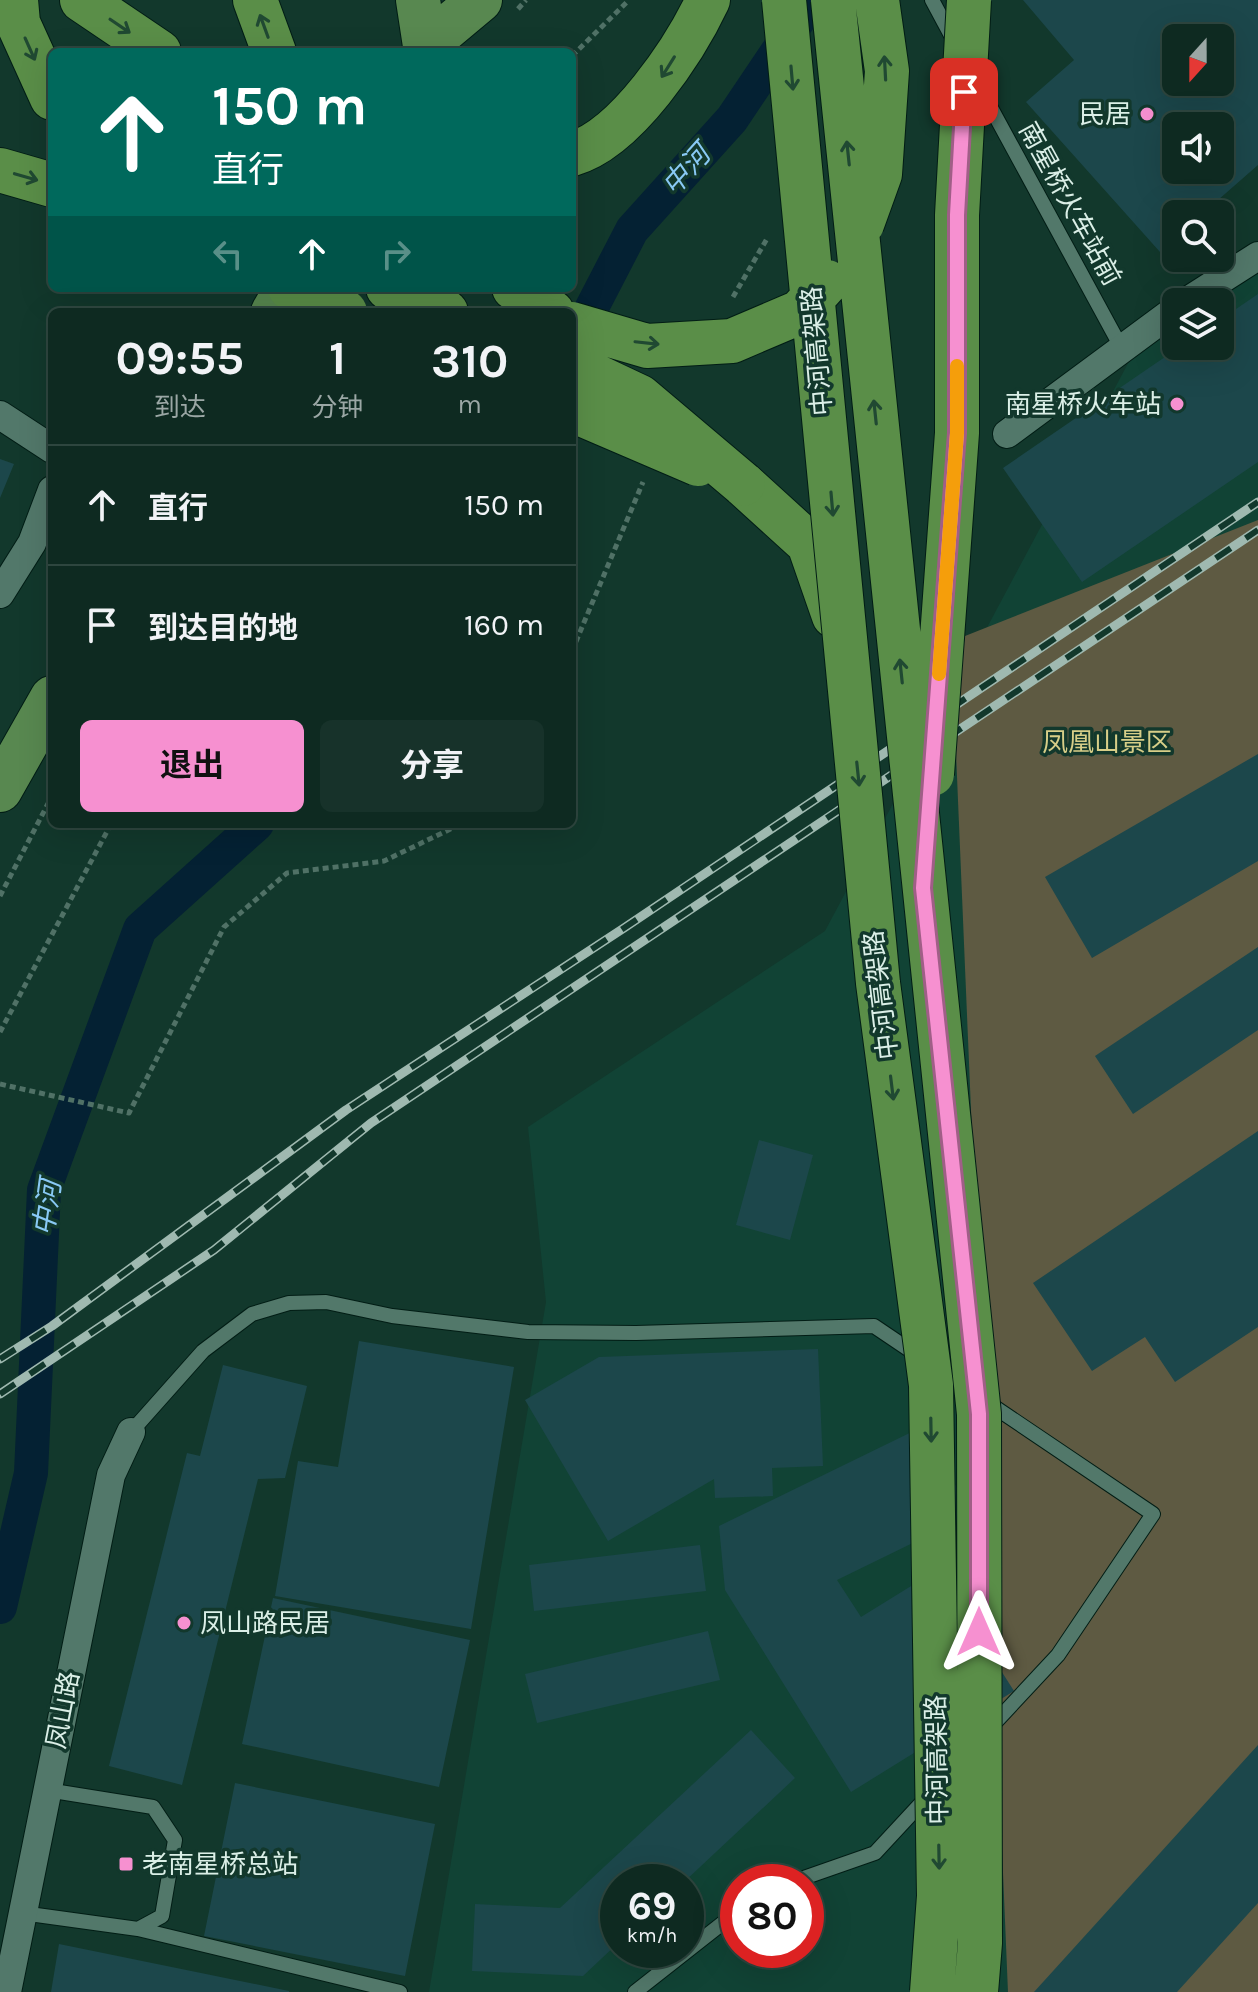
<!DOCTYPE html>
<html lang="zh">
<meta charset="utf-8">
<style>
body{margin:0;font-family:Karla,"Noto Sans SC",sans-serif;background:#17322a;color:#f1f3f6;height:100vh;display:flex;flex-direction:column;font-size:30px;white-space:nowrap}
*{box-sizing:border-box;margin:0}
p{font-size:26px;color:#9ba7a5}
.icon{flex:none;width:44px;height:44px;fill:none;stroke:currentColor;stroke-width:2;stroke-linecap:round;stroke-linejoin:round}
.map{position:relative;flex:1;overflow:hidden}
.side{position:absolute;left:48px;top:308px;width:528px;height:520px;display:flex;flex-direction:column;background:#0e2a21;border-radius:12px;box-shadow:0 8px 32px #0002,0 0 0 2px #2e463f}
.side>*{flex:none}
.guide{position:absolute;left:48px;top:48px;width:528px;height:244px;border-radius:12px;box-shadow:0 8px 32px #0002,0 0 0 2px #2e463f;background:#00695c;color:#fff;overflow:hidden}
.needle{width:52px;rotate:201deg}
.fabs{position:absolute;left:1162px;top:24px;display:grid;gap:16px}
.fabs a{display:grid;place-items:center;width:72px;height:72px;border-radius:12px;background:#0e2a21;box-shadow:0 8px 32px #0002,0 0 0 2px #2e463f;font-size:40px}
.speed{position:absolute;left:600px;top:1864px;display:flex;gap:16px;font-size:40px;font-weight:700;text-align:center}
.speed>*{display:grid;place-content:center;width:104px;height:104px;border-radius:50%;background:#0e2a21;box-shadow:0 8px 32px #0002,0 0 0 2px #2e463f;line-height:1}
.speed small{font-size:20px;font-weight:400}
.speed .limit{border:12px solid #d22;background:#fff;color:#111}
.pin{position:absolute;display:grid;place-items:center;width:68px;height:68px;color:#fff;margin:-34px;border-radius:16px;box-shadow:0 4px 12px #0006}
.me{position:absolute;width:88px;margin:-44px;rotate:0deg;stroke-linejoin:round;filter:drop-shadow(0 0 6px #0008)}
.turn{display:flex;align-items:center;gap:28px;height:168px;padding:0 32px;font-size:36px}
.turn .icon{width:104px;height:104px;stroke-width:2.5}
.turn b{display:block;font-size:56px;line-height:68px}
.lanes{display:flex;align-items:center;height:76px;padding:0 32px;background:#0003;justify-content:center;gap:40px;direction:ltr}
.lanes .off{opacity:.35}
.eta{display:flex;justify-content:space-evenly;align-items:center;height:136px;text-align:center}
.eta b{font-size:48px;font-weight:700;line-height:56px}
.primary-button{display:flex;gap:16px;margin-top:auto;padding:16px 32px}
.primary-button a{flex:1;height:92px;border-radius:12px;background:#f690d0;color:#111;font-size:32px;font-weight:700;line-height:92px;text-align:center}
.primary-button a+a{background:#17322a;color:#f1f3f6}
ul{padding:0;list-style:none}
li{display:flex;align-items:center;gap:24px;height:120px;padding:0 32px;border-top:2px solid #2e463f}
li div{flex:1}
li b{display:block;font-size:30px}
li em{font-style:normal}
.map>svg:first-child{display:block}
.built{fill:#114335;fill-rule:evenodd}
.green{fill:#5e5a42}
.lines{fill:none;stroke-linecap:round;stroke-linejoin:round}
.canal{stroke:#042133;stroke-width:34}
.building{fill:#1c474b;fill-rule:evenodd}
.service-casing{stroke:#021d15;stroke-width:16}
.minor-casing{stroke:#021d15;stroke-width:30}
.primary-casing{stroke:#021d15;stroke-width:46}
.trunk-casing{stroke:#021d15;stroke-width:46}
.path{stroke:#507166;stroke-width:5;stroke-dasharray:6 4;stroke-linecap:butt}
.service{stroke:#52786a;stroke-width:14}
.minor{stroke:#52786a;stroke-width:28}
.primary{stroke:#588850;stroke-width:44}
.trunk{stroke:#5a8e48;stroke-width:44}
.rail-casing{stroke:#9fb9b0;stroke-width:9}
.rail{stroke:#12382c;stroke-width:6;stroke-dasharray:18;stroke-linecap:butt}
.trunk-bridge-casing{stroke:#021d15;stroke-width:46;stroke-linecap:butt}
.trunk-bridge{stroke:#5a8e48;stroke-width:44}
.oneway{stroke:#204932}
.route-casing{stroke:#a05e87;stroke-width:20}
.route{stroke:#f690d0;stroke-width:14}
.slow{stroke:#f59e0b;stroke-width:14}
.poi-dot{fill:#f690d0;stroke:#12382c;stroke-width:3}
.labels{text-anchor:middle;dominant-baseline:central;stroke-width:7;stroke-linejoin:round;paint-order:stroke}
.poi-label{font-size:26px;fill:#dbefe7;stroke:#12382c;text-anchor:end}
.street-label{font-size:26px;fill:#dbefe7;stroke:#12382c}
.park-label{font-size:26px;fill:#d7ce88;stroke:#12382c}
.water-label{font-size:28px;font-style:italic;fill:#89c9f5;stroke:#12382c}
</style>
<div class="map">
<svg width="1258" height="1992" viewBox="0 0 1258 1992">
<rect width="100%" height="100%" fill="#12382c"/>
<path class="built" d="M1258 259V1992H429L546 1302 528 1127 825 931 1148 326 1176 309V346H1220V302H1188ZM618 1882H686V1950H618ZM738 1882H806V1950H738Z"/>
<path class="green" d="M1258 520V1992H1008L954 705 965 636Z"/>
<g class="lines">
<path class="canal" d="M572 346 632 230 732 119 812 0
M0 1607 31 1473 44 1190 140 929 257 824"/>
</g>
<path class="building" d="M1023 0H1258V165L1202 214H1176V237L1160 252 1026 102 1074 60ZM1176 38H1220V82H1176ZM1176 126H1220V170H1176Z
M1258 294V462L1082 582 1003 468 1181 346H1220V320Z
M0 459 14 464 0 498Z
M1258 754V861L1092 958 1045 877Z
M1258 947V1030L1133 1114 1095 1056Z
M1258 1131V1327L1175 1382 1145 1337 1092 1371 1033 1283Z
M759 1140 813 1155 790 1240 736 1225Z
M359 1341 514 1367 471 1629 275 1596 298 1461 338 1467Z
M818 1349 823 1466 772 1468 773 1496 715 1498 714 1479 608 1541 525 1400 599 1357Z
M223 1365 307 1386 285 1478 258 1479 182 1785 109 1766 187 1453 200 1456Z
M926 1425 970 1515 837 1580 861 1617 937 1570 1014 1691 851 1792 725 1590 719 1526Z
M700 1545 706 1591 534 1611 529 1565Z
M273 1598 470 1640 439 1787 242 1744Z
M708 1631 720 1680 537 1723 525 1674Z
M751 1730 795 1778 684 1882H618V1943L583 1976 472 1971 475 1904 560 1908Z
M1258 1745V1903L1177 1992H1034Z
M235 1783 435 1824 405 1976 204 1936Z
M59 1944 289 1991V1992H51Z"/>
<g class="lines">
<defs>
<path id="service" d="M932 0 954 41
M978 84 1121 347
M987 1402 1153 1514 1058 1655 989 1729
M131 1432 203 1351 252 1314 289 1303 326 1302 392 1316 528 1332 636 1333 874 1326 917 1355
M792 1882 875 1853 926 1798
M22 1913 138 1929 162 1916 175 1840 153 1807 47 1790
M138 1929 400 1992
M635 1992 738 1911"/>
<path id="minor" d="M1186 302 1258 256
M0 415 52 449
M1007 434 1176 309
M0 594 32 543 52 490
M7 1992 111 1475 131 1432"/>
<path id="primary" d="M418 0 425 46
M425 46 480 0
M273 312 287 288
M0 790 52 698"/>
<path id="trunk" d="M16 0 18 23 52 98
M82 0 159 52
M255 0 274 52
M572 154C626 139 685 49 708 0
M0 170 52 185
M388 288 446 312
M514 288 552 312
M743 484 809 544 834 616"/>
</defs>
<use href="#service" class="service-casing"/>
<use href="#minor" class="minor-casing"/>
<use href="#primary" class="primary-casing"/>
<use href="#trunk" class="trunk-casing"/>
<path class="path" d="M518 9 526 0
M572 56 629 0
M733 297 768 237
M572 651 643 482
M0 896 52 796
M0 1032 111 824
M0 1084 129 1113 224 927 287 873 384 861 461 824"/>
<use href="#service" class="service"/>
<use href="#minor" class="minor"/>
<use href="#primary" class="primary"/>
<use href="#trunk" class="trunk"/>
<defs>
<path id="rail" d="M0 1359 52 1326 346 1110 624 928 1258 502
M0 1394 214 1250 371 1123 1258 530"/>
</defs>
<use href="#rail" class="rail-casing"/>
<use href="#rail" class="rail"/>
<defs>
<path id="trunk-bridge" d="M784 0 878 983 931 1385 939 1896 932 1992
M833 0 979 1414 980 1943 976 1992
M862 224 880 174 887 71 877 0
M290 288 345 312
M572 324 647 346 732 341 800 312 827 282
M572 365 640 397 743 484
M572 410 698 464
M932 774 957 433V215L969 0"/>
</defs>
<use href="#trunk-bridge" class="trunk-bridge-casing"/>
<use href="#trunk-bridge" class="trunk-bridge"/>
</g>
<defs><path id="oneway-shaft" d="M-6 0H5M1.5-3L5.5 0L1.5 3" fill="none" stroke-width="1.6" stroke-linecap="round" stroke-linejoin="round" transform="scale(2)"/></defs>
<g class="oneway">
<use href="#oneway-shaft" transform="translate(120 26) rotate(34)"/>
<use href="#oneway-shaft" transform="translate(264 26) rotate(-110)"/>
<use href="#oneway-shaft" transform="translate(30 49) rotate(66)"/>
<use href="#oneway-shaft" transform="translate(668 67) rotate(122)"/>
<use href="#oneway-shaft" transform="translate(885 68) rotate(-93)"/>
<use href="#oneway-shaft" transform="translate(792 78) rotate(85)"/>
<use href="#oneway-shaft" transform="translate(848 153) rotate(-96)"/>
<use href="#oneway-shaft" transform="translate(26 177) rotate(16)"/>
<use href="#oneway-shaft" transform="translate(647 343) rotate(6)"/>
<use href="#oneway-shaft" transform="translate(875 412) rotate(-96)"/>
<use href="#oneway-shaft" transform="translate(832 504) rotate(85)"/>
<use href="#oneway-shaft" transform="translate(901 671) rotate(-96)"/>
<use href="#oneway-shaft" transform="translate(858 774) rotate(84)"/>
<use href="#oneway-shaft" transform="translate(892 1088) rotate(83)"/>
<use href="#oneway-shaft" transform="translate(931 1430) rotate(89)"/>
<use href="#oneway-shaft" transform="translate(939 1857) rotate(89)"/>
</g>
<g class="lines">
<defs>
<path id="route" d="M964 92 957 215V433L923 888 979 1414V1632"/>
</defs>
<use href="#route" class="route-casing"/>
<use href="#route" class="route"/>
<path class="slow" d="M939 674 957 433V366"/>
</g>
<g class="poi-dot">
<circle cx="1147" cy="114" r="8"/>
<circle cx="1177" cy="404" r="8"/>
<circle cx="184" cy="1623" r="8"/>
<rect x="118" y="1856" width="16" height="16" rx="4"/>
</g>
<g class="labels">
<g class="poi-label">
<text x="1131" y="114">民居</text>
<text x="1161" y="404">南星桥火车站</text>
<text x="200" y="1623" text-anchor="start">凤山路民居</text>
<text x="142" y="1864" text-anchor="start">老南星桥总站</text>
</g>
<g class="street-label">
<text transform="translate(1070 204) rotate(61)">南星桥火车站前</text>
<text transform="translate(817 351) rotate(-95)">中河高架路</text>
<text transform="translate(881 995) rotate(-97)">中河高架路</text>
<text transform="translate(63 1710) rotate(-79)">凤山路</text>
<text transform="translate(937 1760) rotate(-91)">中河高架路</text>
</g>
<g class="park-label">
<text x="1107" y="742">凤凰山景区</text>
</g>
<g class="water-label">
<text transform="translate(686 170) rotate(-48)">中河</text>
<text transform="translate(47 1208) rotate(-82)">中河</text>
</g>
</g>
</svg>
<div class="fabs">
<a><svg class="needle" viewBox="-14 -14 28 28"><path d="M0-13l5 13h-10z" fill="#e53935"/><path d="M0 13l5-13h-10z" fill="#9ba7a5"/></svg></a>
<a><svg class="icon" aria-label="sound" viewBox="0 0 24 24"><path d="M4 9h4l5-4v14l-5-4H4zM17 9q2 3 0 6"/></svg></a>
<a><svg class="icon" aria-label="search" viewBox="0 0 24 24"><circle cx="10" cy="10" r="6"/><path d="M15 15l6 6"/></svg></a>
<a><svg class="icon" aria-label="layers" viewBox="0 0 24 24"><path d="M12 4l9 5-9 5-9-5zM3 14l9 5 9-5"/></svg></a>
</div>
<div class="speed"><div>69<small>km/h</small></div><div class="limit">80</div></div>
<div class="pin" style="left:964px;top:92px;background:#d93025"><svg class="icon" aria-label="arrive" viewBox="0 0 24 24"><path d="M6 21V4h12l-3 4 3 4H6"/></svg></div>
<svg class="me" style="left:979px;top:1632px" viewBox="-20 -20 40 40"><path d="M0-17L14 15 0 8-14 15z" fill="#f690d0" stroke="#fff" stroke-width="4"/></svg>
<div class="guide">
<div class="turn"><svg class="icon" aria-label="ahead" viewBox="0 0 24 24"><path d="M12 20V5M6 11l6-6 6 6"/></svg><div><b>150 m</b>直行</div></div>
<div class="lanes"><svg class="icon off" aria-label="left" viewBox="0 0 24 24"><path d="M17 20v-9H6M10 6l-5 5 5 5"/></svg><svg class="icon" aria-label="ahead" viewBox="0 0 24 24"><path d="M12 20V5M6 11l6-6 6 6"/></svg><svg class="icon off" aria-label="right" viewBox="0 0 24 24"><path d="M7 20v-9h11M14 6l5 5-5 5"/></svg></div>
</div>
<section class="side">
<div class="eta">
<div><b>09:55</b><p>到达</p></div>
<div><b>1</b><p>分钟</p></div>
<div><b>310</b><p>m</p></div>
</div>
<ul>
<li><svg class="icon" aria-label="ahead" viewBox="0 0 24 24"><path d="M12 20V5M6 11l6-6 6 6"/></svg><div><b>直行</b></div><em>150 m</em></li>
<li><svg class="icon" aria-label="arrive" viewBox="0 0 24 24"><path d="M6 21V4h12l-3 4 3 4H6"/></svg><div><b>到达目的地</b></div><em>160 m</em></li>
</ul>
<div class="primary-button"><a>退出</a><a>分享</a></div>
</section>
</div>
